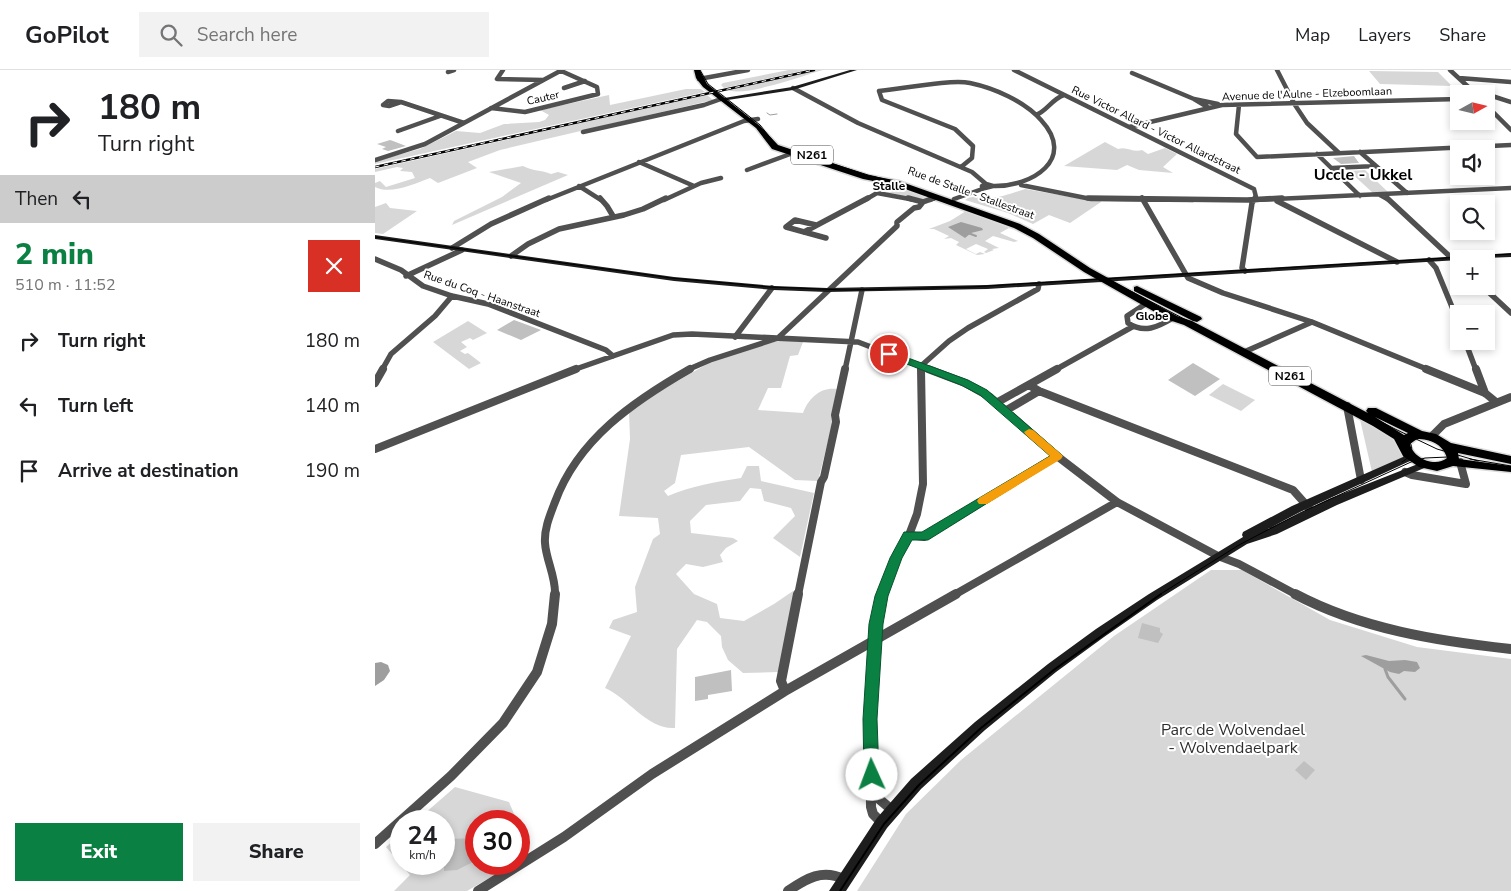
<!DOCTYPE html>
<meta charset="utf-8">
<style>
body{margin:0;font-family:"Nunito Sans",sans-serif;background:#f2f2f2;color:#202124;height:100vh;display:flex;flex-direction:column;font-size:19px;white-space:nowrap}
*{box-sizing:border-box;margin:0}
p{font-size:16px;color:#757577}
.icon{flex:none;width:28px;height:28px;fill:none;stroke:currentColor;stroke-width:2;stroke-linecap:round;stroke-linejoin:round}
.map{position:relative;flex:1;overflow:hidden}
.details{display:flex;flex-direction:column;background:#fff;width:375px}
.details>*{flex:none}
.banner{background:#fff;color:#202124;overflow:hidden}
.needle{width:32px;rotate:82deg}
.tools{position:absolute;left:1075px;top:15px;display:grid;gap:10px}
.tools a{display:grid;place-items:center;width:45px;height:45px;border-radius:0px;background:#fff;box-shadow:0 2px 8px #0003;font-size:25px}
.speed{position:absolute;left:15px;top:740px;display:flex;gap:10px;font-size:25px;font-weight:700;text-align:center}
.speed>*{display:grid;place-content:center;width:65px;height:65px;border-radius:50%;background:#fff;box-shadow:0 2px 8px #0003;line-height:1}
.speed small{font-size:12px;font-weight:400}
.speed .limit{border:8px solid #d22;background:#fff;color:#111}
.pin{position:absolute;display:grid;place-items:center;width:42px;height:42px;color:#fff;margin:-21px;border:2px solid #fff;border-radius:50%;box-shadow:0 1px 5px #0007}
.me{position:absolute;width:55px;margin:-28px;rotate:358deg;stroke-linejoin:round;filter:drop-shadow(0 0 4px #0008)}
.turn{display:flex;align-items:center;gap:18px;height:105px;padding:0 15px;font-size:22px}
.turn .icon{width:65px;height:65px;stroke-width:2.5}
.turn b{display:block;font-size:35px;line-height:42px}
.then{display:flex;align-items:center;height:48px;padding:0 15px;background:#0003;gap:10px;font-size:19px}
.round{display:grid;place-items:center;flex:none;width:52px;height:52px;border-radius:0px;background:#f2f2f2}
.headline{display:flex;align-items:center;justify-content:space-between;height:85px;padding:0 15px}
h1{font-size:30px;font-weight:800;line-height:38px;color:#0b8043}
.button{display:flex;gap:10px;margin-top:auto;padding:10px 15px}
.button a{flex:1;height:58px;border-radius:0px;background:#0b8043;color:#fff;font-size:20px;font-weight:800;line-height:58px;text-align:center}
.button a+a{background:#f2f2f2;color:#202124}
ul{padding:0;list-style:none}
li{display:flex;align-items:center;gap:15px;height:65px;padding:0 15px}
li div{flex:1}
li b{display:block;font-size:19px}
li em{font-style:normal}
header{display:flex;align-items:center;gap:30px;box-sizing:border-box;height:70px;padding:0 25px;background:#fff;border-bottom:1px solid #e0e0e0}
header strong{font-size:24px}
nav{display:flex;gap:28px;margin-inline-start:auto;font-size:18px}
.search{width:350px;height:45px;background:#f2f2f2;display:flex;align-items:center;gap:12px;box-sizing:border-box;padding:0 18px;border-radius:0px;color:#757577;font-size:19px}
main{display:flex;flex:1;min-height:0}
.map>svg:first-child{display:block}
.green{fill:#d7d7d7}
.water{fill:#9e9e9e}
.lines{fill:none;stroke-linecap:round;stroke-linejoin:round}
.stream-far2{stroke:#9e9e9e;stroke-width:1}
.stream-far1{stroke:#9e9e9e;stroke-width:2}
.stream{stroke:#9e9e9e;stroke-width:3}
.building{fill:#c0c0c0}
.primary-casing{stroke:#dbdbdb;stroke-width:3}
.street-far3{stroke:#505050;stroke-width:4.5}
.street-far2{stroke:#505050;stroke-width:5.5}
.street-far1{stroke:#505050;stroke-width:8}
.street{stroke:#505050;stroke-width:10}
.secondary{fill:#1d1d1d;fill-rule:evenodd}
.primary{fill:#000;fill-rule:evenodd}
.tram-far1{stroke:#000;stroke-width:1}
.tram{stroke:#000;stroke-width:2}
.rail-casing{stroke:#000;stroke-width:2.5}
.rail{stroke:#fff;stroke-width:1;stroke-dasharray:4.5;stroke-linecap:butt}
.route{fill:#0b8043;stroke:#07532c}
.slow{fill:#f59e0b}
.labels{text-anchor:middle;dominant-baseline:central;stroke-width:4;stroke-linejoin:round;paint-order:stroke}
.far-street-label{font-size:11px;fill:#000;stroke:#fff}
.shield{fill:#fff;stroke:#4c4c4c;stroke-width:1}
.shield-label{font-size:12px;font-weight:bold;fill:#000}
.far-neighbourhood-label{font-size:12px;font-weight:bold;fill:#000;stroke:#fff}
.far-district-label{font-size:16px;font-weight:bold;fill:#000;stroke:#fff}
.near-park-label{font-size:16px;fill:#2e2e2e;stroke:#fff}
</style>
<header>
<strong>GoPilot</strong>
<div class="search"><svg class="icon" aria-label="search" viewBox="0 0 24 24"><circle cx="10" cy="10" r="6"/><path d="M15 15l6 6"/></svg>Search here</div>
<nav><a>Map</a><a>Layers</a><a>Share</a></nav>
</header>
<main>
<section class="details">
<div class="banner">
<div class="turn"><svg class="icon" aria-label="right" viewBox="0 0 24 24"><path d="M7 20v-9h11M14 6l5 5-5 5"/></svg><div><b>180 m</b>Turn right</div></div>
<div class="then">Then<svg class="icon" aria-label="left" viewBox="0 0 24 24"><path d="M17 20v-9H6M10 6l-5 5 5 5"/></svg></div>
</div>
<div class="headline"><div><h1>2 min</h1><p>510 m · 11:52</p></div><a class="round" style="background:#d93025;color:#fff"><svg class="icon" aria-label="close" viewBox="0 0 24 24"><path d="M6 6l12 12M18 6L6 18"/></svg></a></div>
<ul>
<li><svg class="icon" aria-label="right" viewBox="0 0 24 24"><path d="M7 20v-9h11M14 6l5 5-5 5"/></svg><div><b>Turn right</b></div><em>180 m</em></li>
<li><svg class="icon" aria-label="left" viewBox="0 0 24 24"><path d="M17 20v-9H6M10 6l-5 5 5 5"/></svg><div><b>Turn left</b></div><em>140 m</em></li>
<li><svg class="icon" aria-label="arrive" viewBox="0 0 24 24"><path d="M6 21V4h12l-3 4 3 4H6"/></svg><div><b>Arrive at destination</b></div><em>190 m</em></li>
</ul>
<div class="button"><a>Exit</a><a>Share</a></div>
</section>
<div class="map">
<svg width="1136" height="821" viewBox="0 0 1136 821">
<rect width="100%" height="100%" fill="#fff"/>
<path class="green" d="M414 0H431L349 18 346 15 348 13Z
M443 0H448C426 6 371 27 352 20Z
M994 1 1063 2 1077 16 1005 14Z
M311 19H326L330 22 0 94V91L45 79 81 61 105 63 129 54 164 52 170 50 174 45 165 40 234 25 235 35Z
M332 25 338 30 125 80 93 92 102 98 63 113 55 108C39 114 16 125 0 117V113L5 111 11 117 40 108 37 102 25 101 28 98 22 97 0 102V99Z
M730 72 743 79C752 76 758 83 767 80L773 84 790 78 802 84 788 97 798 103 764 100 752 95 742 100 689 96Z
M148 96C157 101 167 100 176 104L183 102 193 105 77 155 79 151 127 127 146 113 114 102Z
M990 100 1013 122 998 123 974 101Z
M502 110 521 114 553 128 548 131 510 124 503 119Z
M650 119 708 129 725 130 726 132 695 153 674 145 658 154 633 143 590 130C597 125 601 128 609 128 623 129 637 123 650 119Z
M11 133 15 138 42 141 8 164 0 163V137Z
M591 141 650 164 634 158 625 163 643 171 639 172 618 166 610 171 624 178 617 179 619 180 611 183 609 182 613 179 601 174 591 179 601 184 605 182 610 184 602 185 581 175 584 172 576 168 569 169 574 166 559 159H554L575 151Z
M93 251 112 263 98 270 95 268 86 272 92 277 85 281 90 284 93 283 106 293 94 299 58 272Z
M405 270 428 272 423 285 415 286 406 318H393L383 340 428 343C434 328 445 317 462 319L456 348 457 355 443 411 420 410 374 377 306 385 300 413 289 421 293 426C316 416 341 412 366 408L372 396H384L386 411 439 423 425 487 398 468 420 446 416 438 389 431 386 419 375 418 365 431 331 435 315 451 316 463 358 468 363 471 351 478 345 485 348 492 328 497 311 494 301 504 319 524 342 534 345 548 369 551 399 534 418 521 420 527 403 602 368 603 353 590 347 577 346 566 332 552 322 550 302 579 300 658C273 660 253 628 230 618L256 566 234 558 238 550 262 542 260 517 278 469 285 464 283 448 244 446 255 369 254 342 261 335 339 290Z
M848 314 880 330 866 341 834 325Z
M984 345 1021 370 1029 384 1027 388 997 402Z
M836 500H867L955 550 1042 577 1136 589V821H482L531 744 586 690 739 566Z
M80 717 134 732 142 751H101V794H138L92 821H19L35 805 11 777 26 764V794H69V751H41Z"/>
<path class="water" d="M586 152 607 158 608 160 596 163 590 168 573 157Z
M991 585 1014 591 1030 590 1042 592 1045 598 1040 602 1029 601 1024 604 1015 602 986 586Z
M6 592 13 595 15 601 9 610 0 616V593Z"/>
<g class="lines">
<path class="stream-far2" d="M392 43 395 45 402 44"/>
<path class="stream-far1" d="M593 163 601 166"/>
<path class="stream" d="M1010 599 1013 607 1030 629"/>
</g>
<path class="building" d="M15 70 18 71 31 76 13 81 7 79 11 77 2 74Z
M979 86 984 93 966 94 958 88Z
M139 250 158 257 166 260 146 270 122 260Z
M818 293 845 309 820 326 793 310Z
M767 553 785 558V562L788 564 783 573 763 568Z
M356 600 357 621 333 625V629L320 631V607Z
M929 691 940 700 931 710 920 700Z
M101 768 100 791 82 800 69 801V775L76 769Z"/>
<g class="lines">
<defs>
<path id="primary" d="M319 0H325L332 14 385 56 403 75 493 105 524 111 645 154 664 164 715 198 802 246 817 251 993 343 991 341 993 338H1001L1047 361 1061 364 1076 373 1136 386V394L1083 383 1084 389 1136 396V402L1078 396 1062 401 1044 397 1028 386 1019 369 998 356 809 255 794 250 709 202 658 168 639 158 519 115 488 109 397 79 381 58 328 17 321 8ZM1000 347 1033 363 1029 365ZM1042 369C1055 369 1068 374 1072 388 1060 398 1038 388 1035 374Z
M762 216 826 247 827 249 822 252 818 251 759 221V217Z"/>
</defs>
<use href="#primary" class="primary-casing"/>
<path class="street-far3" d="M128 0 122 9 168 10
M639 0 879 119 881 127 879 130
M902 0 920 35 932 53 964 83
M1075 0 1101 24
M73 2 79 0
M757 3 819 29
M1084 8 1136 12
M324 9 373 0
M189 18 210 11
M418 18 483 53 597 102 611 114
M1111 24 1136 32
M13 31 26 32 14 36 8 35Z
M26 32 89 53
M864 35 861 64 882 87 1136 75
M1111 35 1136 60
M116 38 150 42 223 24 222 17 184 0
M834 38 819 29 843 34
M661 45C672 41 677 29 689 25
M754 57 847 35 1084 29
M23 61 65 46
M208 62 329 35 346 29
M985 82 1032 123
M942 84 985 126
M0 90 50 74 187 0
M264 92 319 116
M586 97 597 88 598 76 580 59 507 30 504 21C527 19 575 9 595 13 619 18 649 31 666 50 702 89 657 117 618 116
M957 98 1001 96
M372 100 418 83
M499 108 502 123 540 130
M611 114 618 116 610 118 607 116Z
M646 115 716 129 818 130
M204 116 226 130
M1005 125 1014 130
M767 128 768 130
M579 129 610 118
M171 130 369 51 383 49
M289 130 326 113 346 108
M490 130 502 123
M555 130 560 128
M880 130 1136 118"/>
<path class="street-far2" d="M225 128 232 136 238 146
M533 128 548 132
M713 128 872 130 907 128
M767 128 813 208 848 223 937 252 1054 300
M1012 128 1084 195
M902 131 1022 192
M441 155 420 150 411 157 451 168
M429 162 493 128
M77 178 116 154 174 128
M136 186 153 174 184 159 249 145 268 139 291 128
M0 189 26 200 48 216 77 226 113 234 231 280 238 286
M1054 190 1061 198 1084 254
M870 201 867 198 877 133 880 128
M31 206 87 180
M1107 216 1136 243
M772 233 752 246 753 253C769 264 783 257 798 248
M360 267 397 218
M1090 271 1101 300
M869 282 937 252
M7 300 16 284 60 246 77 226
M198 300 298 265 317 264 483 272 556 300
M312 300 335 290 403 268 522 156V152L539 138 544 137 548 132 559 128
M470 300 487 220
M546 300V296L574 271 593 258 663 219 664 214
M680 300 757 257"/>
<path class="street-far1" d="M553 299 590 313 615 327 682 386 742 432 843 486 864 494 922 525
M1051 299 1110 323 1121 332
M1101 299 1110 323
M0 313 8 299
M654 315 664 321 918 420 934 438
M621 333 682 299
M972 336 986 410
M630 341 664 321
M1056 367 1069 354 1136 327
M0 379 201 299
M1030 402 1037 405 1091 414 1085 392
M534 465 549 467 682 386
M180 525C181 507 171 490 170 473 169 459 175 445 180 432 203 369 259 331 315 299
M423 525 446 412 449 407 461 352 460 345 470 299
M507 525 521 488 534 465 542 444 548 414 546 299
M579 525 742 432"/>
<path class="street" d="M920 524C986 559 1062 571 1136 579
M410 621 406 611 423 524
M497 723 517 740
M507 753 498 744 496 737 495 649 501 555 508 524
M0 774 76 706 128 653 162 602 177 554 180 524
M103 821 189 767 277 704 410 621 581 524
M413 821C432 808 447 799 469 809"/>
<path class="secondary" d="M475 0H482L418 20 346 31 343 29 417 17Z
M0 165 299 207 399 216 452 218 612 215 1136 183V187L1084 189V190L612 219 452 222 399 220 299 211 0 169Z
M1034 382 1039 385 1035 391 925 442 893 459 954 429 1048 392H1054L1056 394 1054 396 962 435 902 464 872 474 782 530 729 567 681 602 610 660 546 719 512 758 471 821H454L502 748 536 709 600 652 673 594 721 559 774 524 868 467 867 465 868 462 917 436 1028 387 1031 383Z"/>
<use href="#primary" class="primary"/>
<path class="tram-far1" d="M325 0 333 14 385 55 402 76 493 105 529 114 651 158 721 203 1020 359 1062 379 1103 391
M0 167 296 208 395 217 470 220 596 217 1136 184
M1095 389 1136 396
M1027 392C1039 385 1040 376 1030 366
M784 525 864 475 925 443 1036 392 1050 388 1073 387"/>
<path class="tram" d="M465 821 509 754 544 715 606 658 680 599 786 524"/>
<defs>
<path id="rail" d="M0 97 439 0"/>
</defs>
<use href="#rail" class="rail-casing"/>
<use href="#rail" class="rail"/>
</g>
<path class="route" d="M514 281 593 310 612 320 688 386 553 470H537L527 488 513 526 508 554 502 649 504 705 502 710 497 712 491 710 489 705 488 649 494 554 500 526 515 488 529 462H547L675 386 605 325 586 315 511 286V282Z"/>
<path class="slow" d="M654 359 658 360 686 384 688 386 686 389 612 434H604L602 431 604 428 675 386 651 365 649 362Z"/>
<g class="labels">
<g class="far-street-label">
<text transform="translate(932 24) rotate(-2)">Avenue de l'Aulne - Elzeboomlaan</text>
<text transform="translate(168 28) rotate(-13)">Cauter</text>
<text transform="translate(781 60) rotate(26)">Rue Victor Allard - Victor Allardstraat</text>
<text transform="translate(596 123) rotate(20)">Rue de Stalle - Stallestraat</text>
<text transform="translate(107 224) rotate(19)">Rue du Coq - Haanstraat</text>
</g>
<g class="shield">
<rect x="416" y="75.5" width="42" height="19" rx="4"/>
<rect x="894" y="296.5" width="42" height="19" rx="4"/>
</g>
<g class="shield-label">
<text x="437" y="85">N261</text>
<text x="915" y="306">N261</text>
</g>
<g class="far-neighbourhood-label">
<text x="514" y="116">Stalle</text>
<text x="777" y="246">Globe</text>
</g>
<g class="far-district-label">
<text x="988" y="105">Uccle - Ukkel</text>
</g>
<g class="near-park-label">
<text x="858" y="660">Parc de Wolvendael<tspan x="858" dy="18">- Wolvendaelpark</tspan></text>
</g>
</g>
</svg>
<div class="tools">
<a><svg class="needle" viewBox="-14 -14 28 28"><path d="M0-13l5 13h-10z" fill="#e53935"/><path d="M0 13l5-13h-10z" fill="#757577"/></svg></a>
<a><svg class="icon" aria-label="sound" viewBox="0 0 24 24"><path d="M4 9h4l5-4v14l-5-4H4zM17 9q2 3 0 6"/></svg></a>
<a><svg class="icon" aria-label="search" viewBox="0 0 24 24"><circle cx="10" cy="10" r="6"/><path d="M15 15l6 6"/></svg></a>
<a>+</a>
<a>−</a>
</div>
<div class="speed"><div>24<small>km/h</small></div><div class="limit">30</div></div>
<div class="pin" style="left:514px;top:284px;background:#d93025"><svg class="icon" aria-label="arrive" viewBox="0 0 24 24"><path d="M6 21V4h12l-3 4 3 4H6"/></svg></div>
<svg class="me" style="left:497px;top:705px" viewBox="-20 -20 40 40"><circle r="19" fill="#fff"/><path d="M0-13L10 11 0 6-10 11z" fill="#0b8043"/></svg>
</div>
</main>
